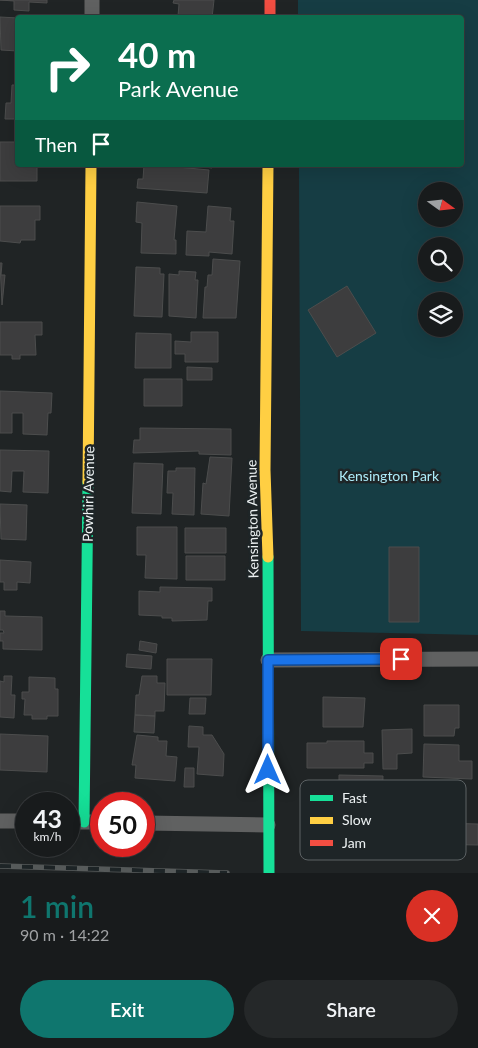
<!DOCTYPE html>
<meta charset="utf-8">
<style>
body{margin:0;font-family:Lato,sans-serif;background:#252829;color:#f1f3f6;height:100vh;display:flex;flex-direction:column;font-size:19px;white-space:nowrap}
*{box-sizing:border-box;margin:0}
p{font-size:16px;color:#9fa1a3}
.icon{flex:none;width:28px;height:28px;fill:none;stroke:currentColor;stroke-width:2;stroke-linecap:round;stroke-linejoin:round}
.map{position:relative;height:873px;overflow:hidden}
.drawer{display:flex;flex-direction:column;background:#181b1c;flex:1}
.drawer>*{flex:none}
.guide{position:absolute;left:15px;top:15px;width:449px;height:152px;border-radius:5px;box-shadow:0 5px 20px #0002,0 0 0 1px #36393b;background:#0b6e4f;color:#fff;overflow:hidden}
.needle{width:32px;rotate:105deg}
.buttons{position:absolute;left:418px;top:182px;display:grid;gap:10px}
.buttons a{display:grid;place-items:center;width:45px;height:45px;border-radius:50%;background:#181b1c;box-shadow:0 5px 20px #0002,0 0 0 1px #36393b;font-size:25px}
.speed{position:absolute;left:15px;top:792px;display:flex;gap:10px;font-size:25px;font-weight:700;text-align:center}
.speed>*{display:grid;place-content:center;width:65px;height:65px;border-radius:50%;background:#181b1c;box-shadow:0 5px 20px #0002,0 0 0 1px #36393b;line-height:1}
.speed small{font-size:12px;font-weight:400}
.speed .limit{border:8px solid #d22;background:#fff;color:#111}
.pin{position:absolute;display:grid;place-items:center;width:42px;height:42px;color:#fff;margin:-21px;border-radius:10px;box-shadow:0 2px 8px #0006}
.me{position:absolute;width:55px;margin:-28px;rotate:0deg;stroke-linejoin:round;filter:drop-shadow(0 0 4px #0008)}
.turn{display:flex;align-items:center;gap:18px;height:105px;padding:0 20px;font-size:22px}
.turn .icon{width:65px;height:65px;stroke-width:2.5}
.turn b{display:block;font-size:35px;line-height:42px}
.then{display:flex;align-items:center;height:48px;padding:0 20px;background:#0003;gap:10px;font-size:19px}
.round{display:grid;place-items:center;flex:none;width:52px;height:52px;border-radius:26px;background:#252829}
.headline{display:flex;align-items:center;justify-content:space-between;height:85px;padding:0 20px}
h1{font-size:30px;font-weight:600;line-height:38px;color:#0f766e}
.action{display:flex;gap:10px;margin-top:auto;padding:10px 20px}
.action a{flex:1;height:58px;border-radius:30px;background:#0f766e;color:#fff;font-size:20px;font-weight:600;line-height:58px;text-align:center}
.action a+a{background:#252829;color:#f1f3f6}
.map>svg:first-child{display:block}
.green{fill:#163d44;fill-rule:evenodd}
.building{fill:#3d3d3e;stroke:#4c4d4d}
.lines{fill:none;stroke-linecap:round;stroke-linejoin:round}
.street{stroke:#606161;stroke-width:15}
.fast{stroke:#16e098;stroke-width:11}
.slow{stroke:#ffcf43;stroke-width:11}
.jam{stroke:#f24e42;stroke-width:11}
.rail-casing{stroke:#575b5b;stroke-width:5.5}
.rail{stroke:#1e2527;stroke-width:4;stroke-dasharray:11;stroke-linecap:butt}
.route-casing{stroke:#114b97;stroke-width:12}
.route{stroke:#1a73e8;stroke-width:9}
.labels{text-anchor:middle;dominant-baseline:central;stroke-width:5;stroke-linejoin:round;paint-order:stroke}
.park-label{font-size:14px;fill:#adecf9;stroke:#1e2527}
.street-label{font-size:14px;fill:#ecf1f2;stroke:#1e2527}
.key{fill:#1e2527;stroke:#5c6264;stroke-width:1}
.key-label{font-size:14px;fill:#ecf1f2}
</style>
<div class="map">
<svg width="478" height="873" viewBox="0 0 478 873">
<rect width="100%" height="100%" fill="#202425"/>
<path class="green" d="M298 0H478V635L301 631 299 165H461V18L298 17ZM426 191H454V219H426ZM426 246H454V274H426ZM426 301H454V329H426Z"/>
<path class="building" d="M0 0H47V3L29 2V11L14 10V1Z
M174 0H214L212 18 178 16 179 4 173 3Z
M0 17 18 18V51L1 50Z
M12 85H18V119H5L6 103H11Z
M0 142H18V165H37V181H0Z
M144 165H177V167L209 170 207 193 137 188 138 179H143Z
M190 165H212V168Z
M137 202 177 206 174 240H176V254L141 253 142 223 136 222Z
M0 206H40V220H35V240H21L20 243 0 241Z
M208 206 231 208 230 221H234L232 254 209 252V256L186 255 187 231 206 232Z
M213 259 240 261 236 318H203L205 287H207L208 275H212Z
M0 263H2L1 275H5L2 305Z
M136 267 160 268V274H164L162 317 134 316Z
M179 271 196 272 195 280H198L196 318 169 316V274L179 275Z
M347 286 376 333 337 357 308 310Z
M0 322H42V335H35L36 355H20V359H12V355H0Z
M191 332H218V362H185V354H175V341L191 342Z
M136 333 171 334V368H135Z
M187 367 212 368V380H187Z
M144 379H182V406H144Z
M0 391 52 393 51 413H48L47 435 23 434V413H12V433H0Z
M140 428 231 429V455L199 454V451L133 453 134 440H140Z
M0 450 49 451 48 493 23 492 24 471H12L11 492 0 491Z
M210 457 232 458 229 516 201 514 203 483 206 484Z
M134 463 163 464 161 514 132 513Z
M176 468H195L194 515 172 514 173 493H167L168 471H176Z
M0 504 27 505 26 540 1 539Z
M137 527H177V579L145 578 146 555H137Z
M185 528H226V553H185Z
M389 547H419V622H389Z
M186 556H225V580H186Z
M0 560 31 562 30 583 17 582V590H4V582H0Z
M160 587 212 588V601H208L207 620 172 621V618H162V616L139 615V591L160 592Z
M0 611H5V616L42 617V650L3 649V641H0V633H4L3 630H0Z
M140 641 157 644 156 653 139 650Z
M127 654 152 656 151 669 126 667Z
M167 659H212L211 695H167Z
M4 676H12L11 695H15L14 718 0 717V681L4 682Z
M142 676H157V683H165L164 711H155V716L135 715 136 695H139Z
M29 677 55 678V689H58V716H47V719H32V715H24L25 699H22V692H29Z
M323 697 365 698 363 727H323Z
M190 698H206L205 714H189Z
M424 705H459V728H455L454 736H424Z
M135 715 155 716 154 733 134 732Z
M189 726 203 727V735H212L224 754 223 776 197 774 199 747H188Z
M412 729V753L397 754V769H383L382 730Z
M0 734 48 736 47 772 0 770Z
M137 735 158 737V741H167L166 756 177 757 175 781 135 778 136 765H132Z
M327 741H364V753H373V763H364V768H307V743H327Z
M424 744 459 745V761H472V779L423 777Z
M185 768H194V787H184Z
M339 775 383 776 382 806 343 805V808H321L322 784H339Z
M421 810H441L440 823 478 824V845L426 844 427 821H421Z"/>
<g class="lines">
<path class="street" d="M92 18V0
M268 660 478 659
M0 821H26
M69 822H101
M144 823 268 825"/>
<path class="fast" d="M268 557 269 873
M84 822 88 482"/>
<path class="slow" d="M88 482 91 165
M268 557 265 470 268 165"/>
<path class="jam" d="M270 0V18"/>
<defs>
<path id="rail" d="M0 866 227 873"/>
</defs>
<use href="#rail" class="rail-casing"/>
<use href="#rail" class="rail"/>
</g>
<g class="lines">
<defs>
<path id="route" d="M268 770V660L401 659"/>
</defs>
<use href="#route" class="route-casing"/>
<use href="#route" class="route"/>
</g>
<g class="labels">
<g class="park-label">
<text x="389" y="475">Kensington Park</text>
</g>
<g class="street-label">
<text transform="translate(88 494) rotate(-89)">Powhiri Avenue</text>
<text transform="translate(252 519) rotate(-91)">Kensington Avenue</text>
</g>
</g>
<rect x="300" y="780" width="166" height="80" rx="8" class="key"/>
<rect x="310" y="795" width="23" height="6" fill="#16e098"/>
<rect x="310" y="817" width="23" height="7" fill="#ffcf43"/>
<rect x="310" y="840" width="23" height="6" fill="#f24e42"/>
<g class="key-label">
<text x="342" y="803">Fast</text>
<text x="342" y="825">Slow</text>
<text x="342" y="848">Jam</text>
</g>
</svg>
<div class="buttons">
<a><svg class="needle" viewBox="-14 -14 28 28"><path d="M0-13l5 13h-10z" fill="#e53935"/><path d="M0 13l5-13h-10z" fill="#9fa1a3"/></svg></a>
<a><svg class="icon" aria-label="search" viewBox="0 0 24 24"><circle cx="10" cy="10" r="6"/><path d="M15 15l6 6"/></svg></a>
<a><svg class="icon" aria-label="layers" viewBox="0 0 24 24"><path d="M12 4l9 5-9 5-9-5zM3 14l9 5 9-5"/></svg></a>
</div>
<div class="speed"><div>43<small>km/h</small></div><div class="limit">50</div></div>
<div class="pin" style="left:401px;top:659px;background:#d93025"><svg class="icon" aria-label="arrive" viewBox="0 0 24 24"><path d="M6 21V4h12l-3 4 3 4H6"/></svg></div>
<svg class="me" style="left:268px;top:770px" viewBox="-20 -20 40 40"><path d="M0-17L14 15 0 8-14 15z" fill="#1a73e8" stroke="#fff" stroke-width="4"/></svg>
<div class="guide">
<div class="turn"><svg class="icon" aria-label="right" viewBox="0 0 24 24"><path d="M7 20v-9h11M14 6l5 5-5 5"/></svg><div><b>40 m</b>Park Avenue</div></div>
<div class="then">Then<svg class="icon" aria-label="arrive" viewBox="0 0 24 24"><path d="M6 21V4h12l-3 4 3 4H6"/></svg></div>
</div>
</div>
<section class="drawer">
<div class="headline"><div><h1>1 min</h1><p>90 m · 14:22</p></div><a class="round" style="background:#d93025;color:#fff"><svg class="icon" aria-label="close" viewBox="0 0 24 24"><path d="M6 6l12 12M18 6L6 18"/></svg></a></div>
<div class="action"><a>Exit</a><a>Share</a></div>
</section>
